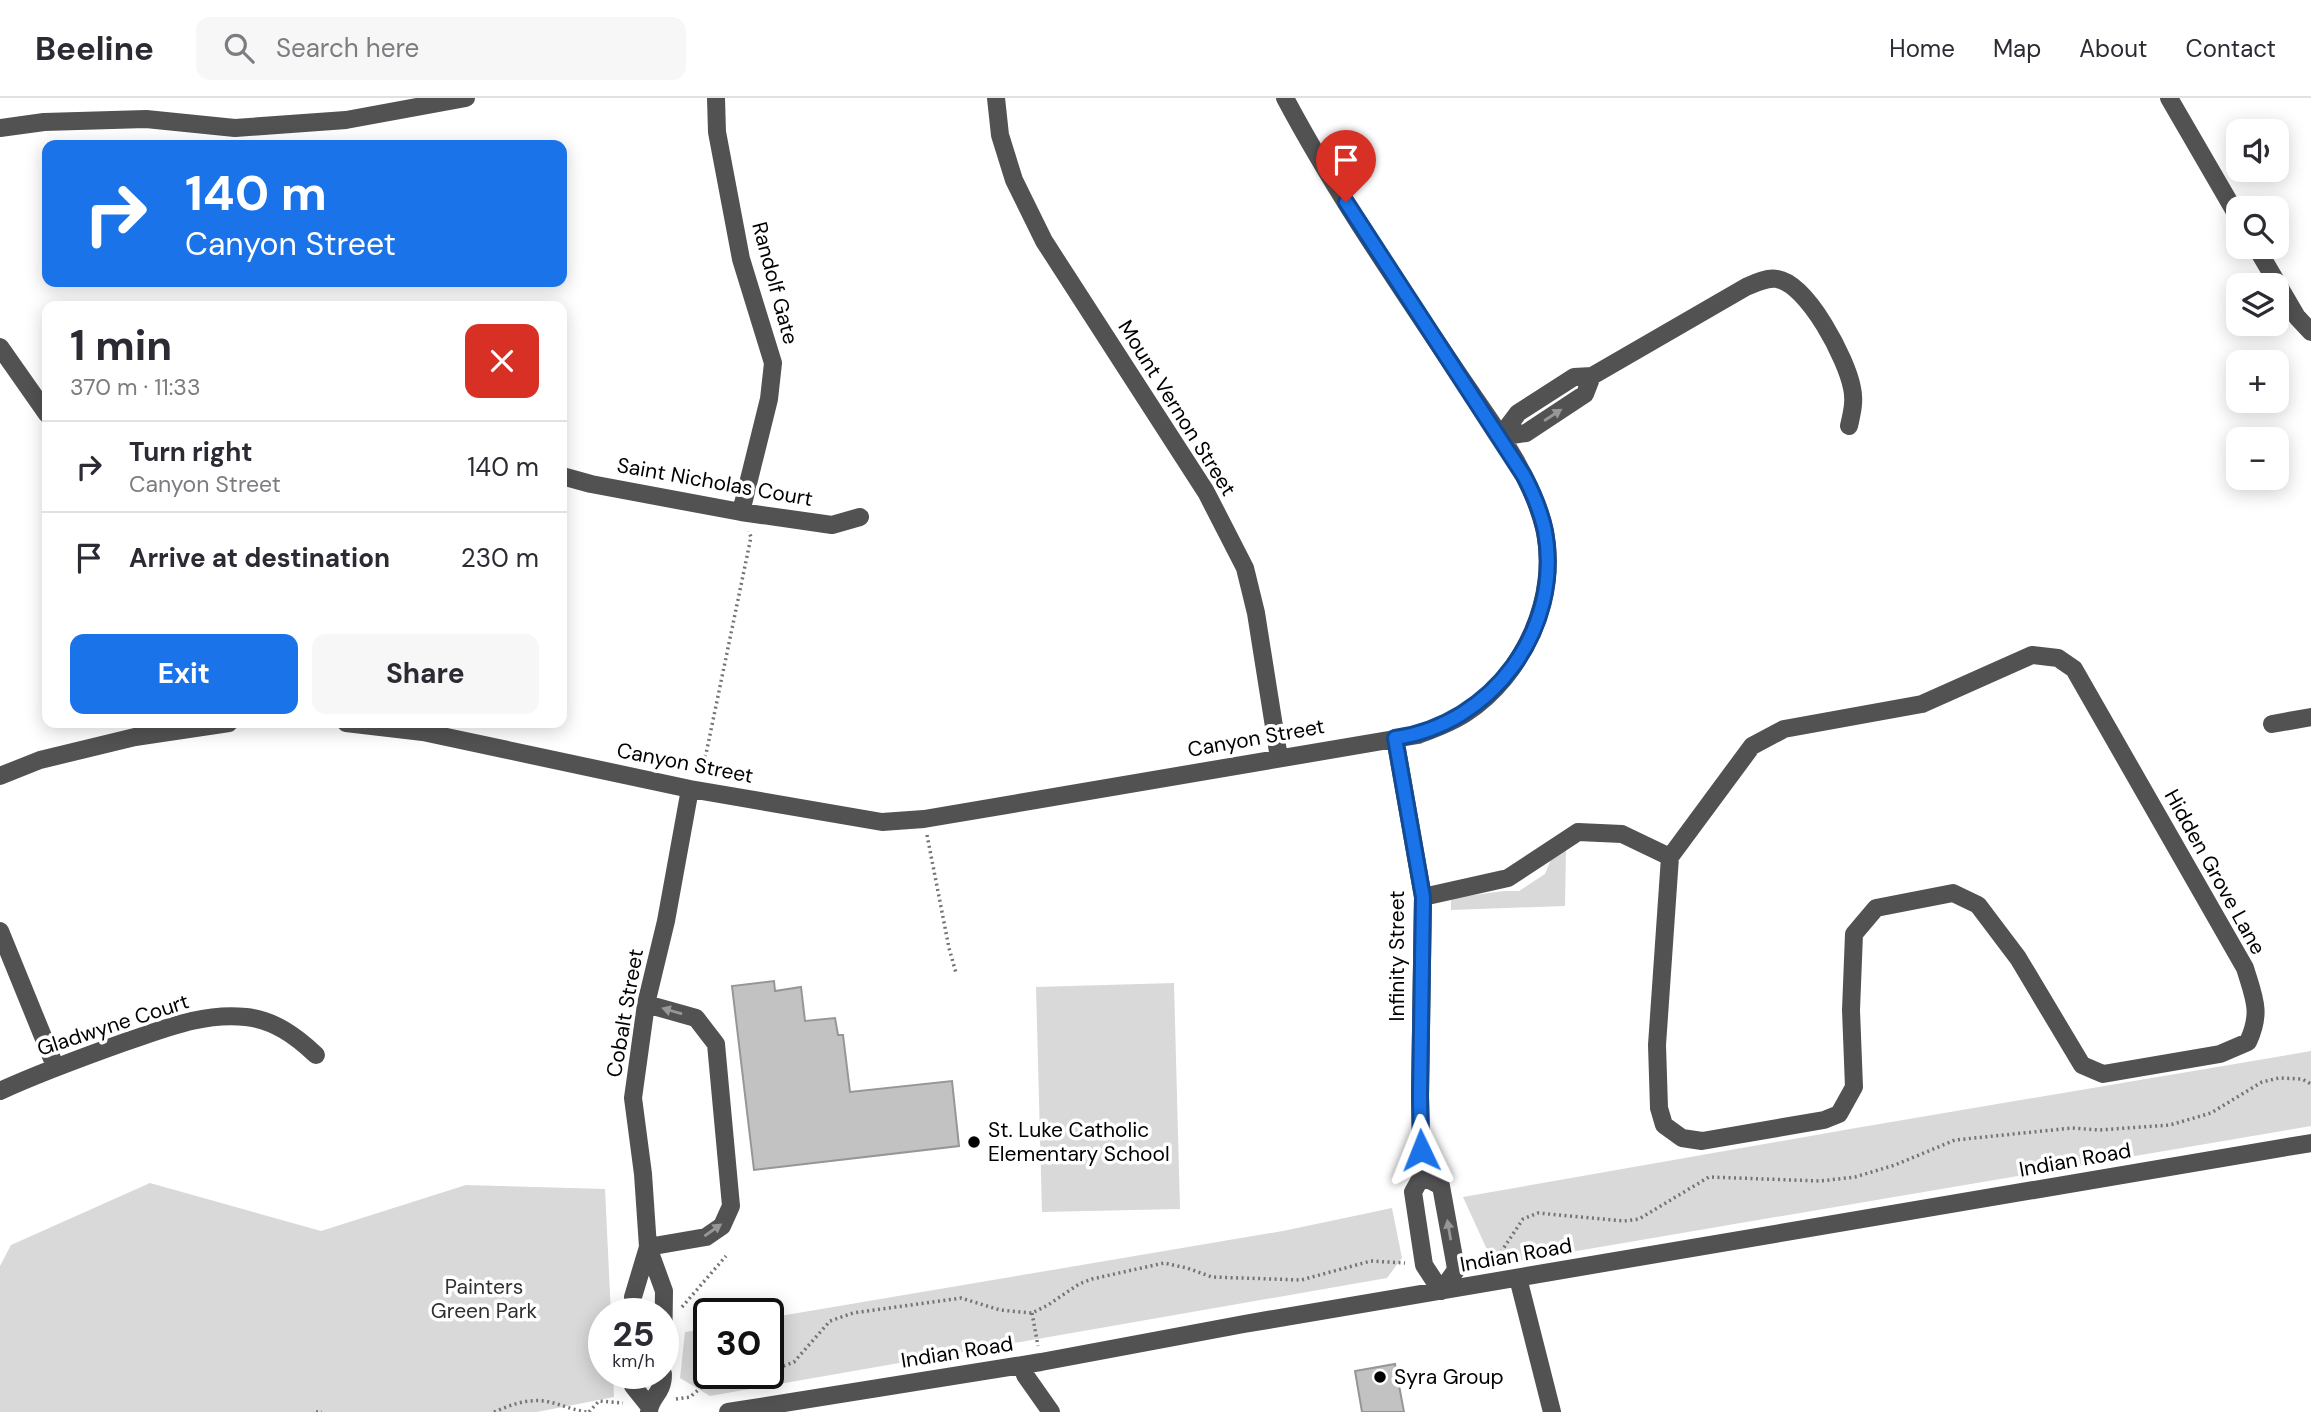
<!DOCTYPE html>
<meta charset="utf-8">
<style>
body{margin:0;font-family:"DM Sans",sans-serif;background:#f7f7f7;color:#2b2b33;height:100vh;display:flex;flex-direction:column;font-size:26px;white-space:nowrap}
*{box-sizing:border-box;margin:0}
p{font-size:23px;color:#7c7c81}
.icon{flex:none;width:38px;height:38px;fill:none;stroke:currentColor;stroke-width:2;stroke-linecap:round;stroke-linejoin:round}
.map{position:relative;flex:1;overflow:hidden}
.panel{position:absolute;left:42px;top:203px;width:525px;height:427px;display:flex;flex-direction:column;background:#fff;border-radius:14px;box-shadow:0 4px 18px #0003}
.panel>*{flex:none}
.hud{position:absolute;left:42px;top:42px;width:525px;height:147px;border-radius:14px;box-shadow:0 4px 18px #0003;background:#1a73e8;color:#fff;overflow:hidden}
.controls{position:absolute;left:2226px;top:21px;display:grid;gap:14px}
.controls a{display:grid;place-items:center;width:63px;height:63px;border-radius:14px;background:#fff;box-shadow:0 4px 18px #0003;font-size:35px}
.speed{position:absolute;left:588px;top:1200px;display:flex;gap:14px;font-size:35px;font-weight:700;text-align:center}
.speed>*{display:grid;place-content:center;width:91px;height:91px;border-radius:50%;background:#fff;box-shadow:0 4px 18px #0003;line-height:1}
.speed small{font-size:18px;font-weight:400}
.speed .limit{border:4px solid #111;border-radius:10px;background:#fff;color:#111}
.pin{position:absolute;display:grid;place-items:center;width:60px;height:60px;color:#fff;margin:-72px -30px;border-radius:50% 50% 50% 0;rotate:-45deg;box-shadow:0 0 7px #0007}
.pin .icon{rotate:45deg}
.me{position:absolute;width:77px;margin:-38px;rotate:358deg;stroke-linejoin:round;filter:drop-shadow(0 0 5px #0008)}
.turn{display:flex;align-items:center;gap:24px;height:147px;padding:0 28px;font-size:32px}
.turn .icon{width:91px;height:91px;stroke-width:2.5}
.turn b{display:block;font-size:49px;line-height:60px}
.round{display:grid;place-items:center;flex:none;width:74px;height:74px;border-radius:14px;background:#f7f7f7}
.summary{display:flex;align-items:center;justify-content:space-between;height:119px;padding:0 28px}
h1{font-size:42px;font-weight:700;line-height:52px}
.button{display:flex;gap:14px;margin-top:auto;padding:14px 28px}
.button a{flex:1;height:80px;border-radius:14px;background:#1a73e8;color:#fff;font-size:28px;font-weight:700;line-height:80px;text-align:center}
.button a+a{background:#f7f7f7;color:#2b2b33}
ul{padding:0;list-style:none}
li{display:flex;align-items:center;gap:21px;height:91px;padding:0 28px;border-top:2px solid #e1e1e2}
li div{flex:1}
li b{display:block;font-size:26px}
li em{font-style:normal}
header{display:flex;align-items:center;gap:42px;box-sizing:border-box;height:98px;padding:0 35px;background:#fff;border-bottom:2px solid #e1e1e2}
header strong{font-size:33px}
nav{display:flex;gap:38px;margin-inline-start:auto;font-size:24px}
.search{width:490px;height:63px;background:#f7f7f7;display:flex;align-items:center;gap:18px;box-sizing:border-box;padding:0 24px;border-radius:14px;color:#7c7c81;font-size:26px}
.map>svg:first-child{display:block}
.green{fill:#d9d9d9}
.building{fill:#c2c2c2;stroke:#969696;stroke-width:2}
.lines{fill:none;stroke-linecap:round;stroke-linejoin:round}
.path{stroke:#747474;stroke-width:3.5;stroke-dasharray:2 3.5;stroke-linecap:butt}
.minor{stroke:#525252;stroke-width:18}
.oneway{fill:#979797}
.route-casing{stroke:#114b97;stroke-width:18}
.route{stroke:#1a73e8;stroke-width:12}
.poi-dot{fill:#000;stroke:#fff;stroke-width:2.5}
.labels{text-anchor:middle;dominant-baseline:central;stroke-width:7;stroke-linejoin:round;paint-order:stroke}
.street-label{font-size:21px;fill:#000;stroke:#fff}
.poi-label{font-size:21px;fill:#000;stroke:#fff;text-anchor:start}
.park-label{font-size:21px;fill:#303030;stroke:#fff}
</style>
<header>
<strong>Beeline</strong>
<div class="search"><svg class="icon" aria-label="search" viewBox="0 0 24 24"><circle cx="10" cy="10" r="6"/><path d="M15 15l6 6"/></svg>Search here</div>
<nav><a>Home</a><a>Map</a><a>About</a><a>Contact</a></nav>
</header>
<div class="map">
<svg width="2311" height="1314" viewBox="0 0 2311 1314">
<rect width="100%" height="100%" fill="#fff"/>
<path class="green" d="M1566 751 1565 808 1451 812V800L1504 793H1519L1545 776 1552 759Z
M1174 885 1180 1111 1042 1114 1036 889Z
M2311 953V1028L1494 1167 1463 1099 1850 1031Z
M150 1085 321 1133 466 1087 605 1091 611 1216H604V1276H613L614 1299 537 1314H0V1168L11 1147Z
M1392 1110 1402 1160 1387 1180 710 1298 680 1280 685 1234 709 1230V1276H768V1220L1283 1133Z"/>
<path class="building" d="M774 883 775 893 801 889 805 923 835 920 838 937H843L850 994 952 983 959 1048 754 1072 732 888Z
M1395 1266 1404 1314H1362L1355 1273Z"/>
<g class="lines">
<path class="path" d="M698 674 706 656 751 439 749 433
M927 737 949 850 956 875
M1472 1165 1490 1164 1499 1157 1523 1121 1538 1115 1624 1123 1639 1121 1709 1079 1820 1083 1855 1079 1895 1067 1955 1042 2072 1030 2099 1032 2170 1027 2211 1015 2262 984 2279 980 2302 981 2311 986
M682 1209 726 1158
M1032 1215 1038 1248
M768 1274 794 1264 830 1223 853 1215 961 1200 1000 1212 1032 1215 1048 1207 1079 1186 1092 1181 1164 1165 1187 1170 1212 1179 1301 1182 1371 1163 1405 1165
M676 1301 690 1299 717 1276
M316 1314H322
M494 1314C510 1307 526 1301 544 1303 559 1305 573 1313 589 1314
M589 1314 599 1303 623 1305"/>
<path class="minor" d="M716 0 717 34 741 161 773 265 769 301 741 414
M996 0 1000 37 1014 82 1044 143 1206 394 1245 470 1256 515 1279 660
M2169 0 2238 119
M0 30 44 24 146 21 235 30 346 22 466 0
M2256 149 2297 219 2311 234
M0 249 47 316
M1500 339 1518 315 1574 279 1592 278 1746 189C1755 185 1767 179 1777 181 1808 186 1847 262 1852 290 1855 303 1852 315 1849 328
M1500 339 1526 335 1585 296 1592 278
M562 378 591 386 741 414 832 427 860 419
M2032 557 2058 560 2074 571 2245 870C2254 900 2262 914 2248 944L2220 956 2103 976 2082 967 2018 860 1978 807 1953 795 1876 810 1854 836 1851 912 1854 989 1839 1016 1824 1022 1702 1043 1682 1040 1664 1027 1659 1010 1657 947 1670 759 1752 648 1784 631 1922 606Z
M346 625 423 634 690 691 882 724 924 721 1418 637C1434 631 1451 625 1466 615 1523 578 1560 498 1544 430 1529 369 1485 317 1451 265 1393 178 1334 92 1285 0
M2272 626 2311 619
M1395 640 1423 799 1420 998 1422 1078 1413 1094 1424 1167 1441 1193
M0 678 40 662 135 639 229 625
M1423 799 1508 780 1578 734 1622 736 1670 759
M0 833 55 968
M646 906 696 920 716 946 731 1108 722 1128 706 1139 648 1149
M0 993C41 974 83 959 125 944 164 931 204 914 246 919 274 922 296 938 316 957
M1422 1078 1441 1088 1455 1165 1456 1172 1441 1193
M1518 1180 1552 1314
M633 1216V1199L648 1149
M663 1262 664 1193 648 1149 643 1076 633 1000 646 906 666 823 690 691
M1022 1267 1025 1277 1051 1314
M633 1276V1288L649 1308
M649 1314C650 1298 663 1297 663 1276
M728 1314 1041 1264 1244 1226 2311 1045"/>
</g>
<defs><path id="oneway-solid" d="M-6-.8H1V-3.2L6.5 0L1 3.2V.8H-6Z" transform="scale(1.75)"/></defs>
<g class="oneway">
<use href="#oneway-solid" transform="translate(1553 317) rotate(-33)"/>
<use href="#oneway-solid" transform="translate(672 913) rotate(-164)"/>
<use href="#oneway-solid" transform="translate(713 1132) rotate(-35)"/>
<use href="#oneway-solid" transform="translate(1449 1132) rotate(-100)"/>
</g>
<g class="lines">
<defs>
<path id="route" d="M1346 104 1524 378C1533 395 1541 414 1545 433 1563 531 1492 626 1395 640L1423 799 1420 998 1421 1052"/>
</defs>
<use href="#route" class="route-casing"/>
<use href="#route" class="route"/>
</g>
<g class="poi-dot">
<circle cx="974" cy="1044" r="7"/>
<circle cx="1380" cy="1279" r="7"/>
</g>
<g class="labels">
<g class="street-label">
<text transform="translate(775 185) rotate(75)">Randolf Gate</text>
<text transform="translate(1177 310) rotate(58)">Mount Vernon Street</text>
<text transform="translate(715 384) rotate(10)">Saint Nicholas Court</text>
<text transform="translate(1256 640) rotate(-10)">Canyon Street</text>
<text transform="translate(685 665) rotate(11)">Canyon Street</text>
<text transform="translate(2215 774) rotate(61)">Hidden Grove Lane</text>
<text transform="translate(1397 858) rotate(-90)">Infinity Street</text>
<text transform="translate(625 915) rotate(-80)">Cobalt Street</text>
<text transform="translate(113 927) rotate(-18)">Gladwyne Court</text>
<text transform="translate(2075 1062) rotate(-10)">Indian Road</text>
<text transform="translate(1516 1157) rotate(-10)">Indian Road</text>
<text transform="translate(957 1254) rotate(-9)">Indian Road</text>
</g>
<g class="poi-label">
<text x="988" y="1032">St. Luke Catholic<tspan x="988" dy="24">Elementary School</tspan></text>
<text x="1394" y="1279">Syra Group</text>
</g>
<g class="park-label">
<text x="484" y="1189">Painters<tspan x="484" dy="24">Green Park</tspan></text>
</g>
</g>
</svg>
<div class="controls">
<a><svg class="icon" aria-label="sound" viewBox="0 0 24 24"><path d="M4 9h4l5-4v14l-5-4H4zM17 9q2 3 0 6"/></svg></a>
<a><svg class="icon" aria-label="search" viewBox="0 0 24 24"><circle cx="10" cy="10" r="6"/><path d="M15 15l6 6"/></svg></a>
<a><svg class="icon" aria-label="layers" viewBox="0 0 24 24"><path d="M12 4l9 5-9 5-9-5zM3 14l9 5 9-5"/></svg></a>
<a>+</a>
<a>−</a>
</div>
<div class="speed"><div>25<small>km/h</small></div><div class="limit">30</div></div>
<div class="pin" style="left:1346px;top:104px;background:#d93025"><svg class="icon" aria-label="arrive" viewBox="0 0 24 24"><path d="M6 21V4h12l-3 4 3 4H6"/></svg></div>
<svg class="me" style="left:1421px;top:1052px" viewBox="-20 -20 40 40"><path d="M0-17L14 15 0 8-14 15z" fill="#1a73e8" stroke="#fff" stroke-width="4"/></svg>
<div class="hud">
<div class="turn"><svg class="icon" aria-label="right" viewBox="0 0 24 24"><path d="M7 20v-9h11M14 6l5 5-5 5"/></svg><div><b>140 m</b>Canyon Street</div></div>
</div>
<section class="panel">
<div class="summary"><div><h1>1 min</h1><p>370 m · 11:33</p></div><a class="round" style="background:#d93025;color:#fff"><svg class="icon" aria-label="close" viewBox="0 0 24 24"><path d="M6 6l12 12M18 6L6 18"/></svg></a></div>
<ul>
<li><svg class="icon" aria-label="right" viewBox="0 0 24 24"><path d="M7 20v-9h11M14 6l5 5-5 5"/></svg><div><b>Turn right</b><p>Canyon Street</p></div><em>140 m</em></li>
<li><svg class="icon" aria-label="arrive" viewBox="0 0 24 24"><path d="M6 21V4h12l-3 4 3 4H6"/></svg><div><b>Arrive at destination</b></div><em>230 m</em></li>
</ul>
<div class="button"><a>Exit</a><a>Share</a></div>
</section>
</div>
